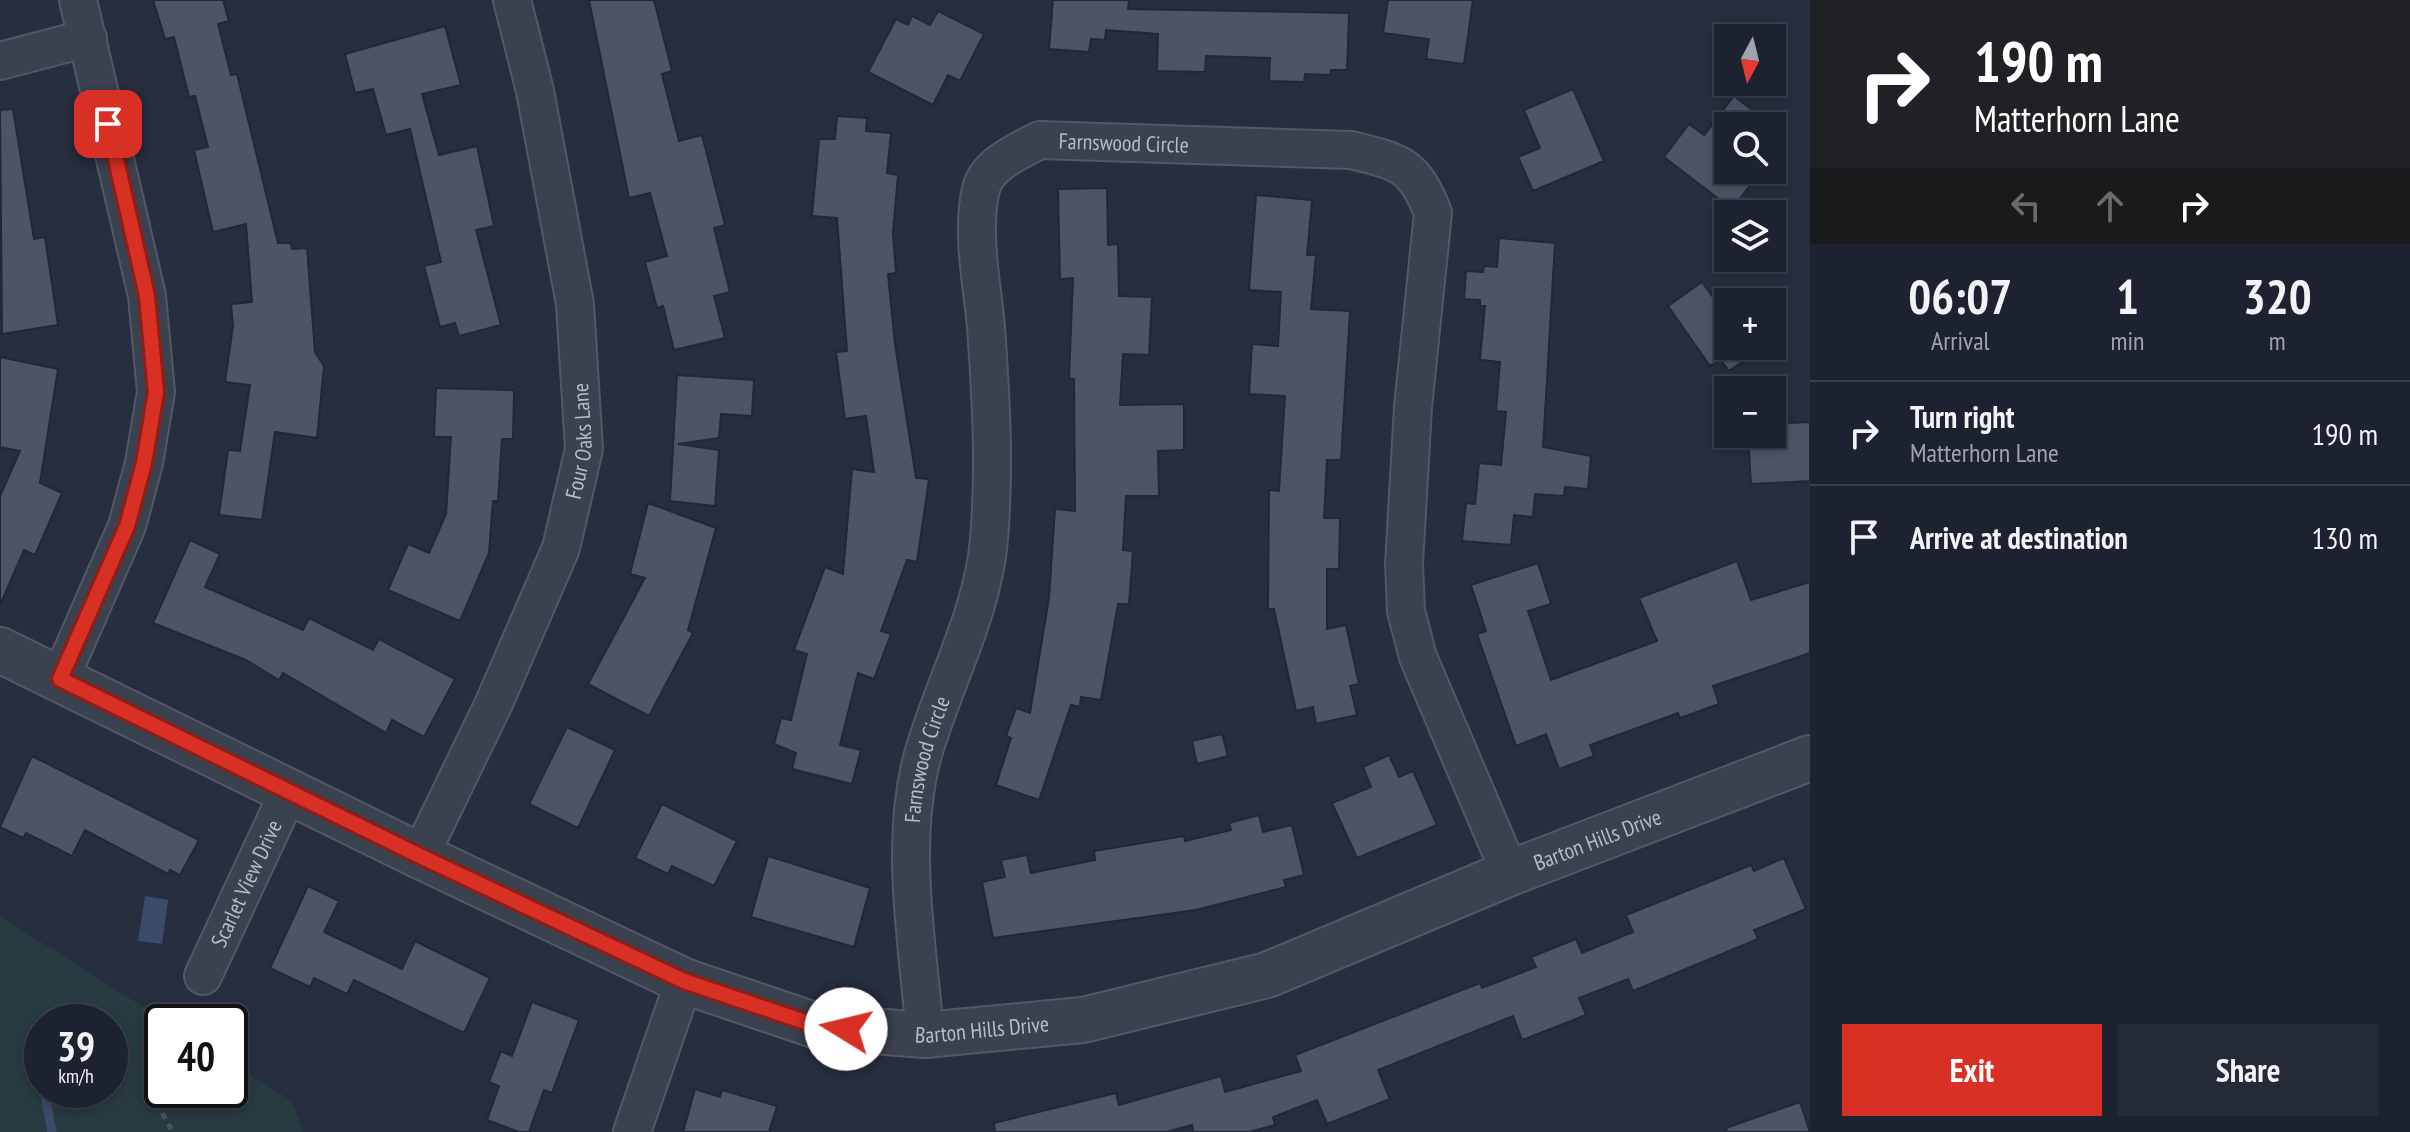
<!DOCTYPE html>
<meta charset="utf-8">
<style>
body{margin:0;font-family:"PT Sans Narrow",sans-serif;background:#252a37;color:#f1f3f6;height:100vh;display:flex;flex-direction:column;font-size:30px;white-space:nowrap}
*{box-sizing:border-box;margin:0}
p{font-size:26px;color:#a0a4aa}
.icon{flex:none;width:44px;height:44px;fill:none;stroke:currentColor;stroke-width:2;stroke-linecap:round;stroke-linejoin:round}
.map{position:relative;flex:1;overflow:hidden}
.drawer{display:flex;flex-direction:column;background:#1c222f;width:600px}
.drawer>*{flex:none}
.guide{background:#202124;color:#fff;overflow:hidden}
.needle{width:52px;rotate:187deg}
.buttons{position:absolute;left:1714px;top:24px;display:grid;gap:16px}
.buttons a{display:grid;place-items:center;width:72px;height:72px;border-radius:0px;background:#1c222f;box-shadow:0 4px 12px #0003,0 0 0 2px #3a3f4b;font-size:40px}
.speed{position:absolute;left:24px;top:1004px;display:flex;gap:16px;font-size:40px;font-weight:700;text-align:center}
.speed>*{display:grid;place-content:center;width:104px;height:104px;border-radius:50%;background:#1c222f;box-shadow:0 4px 12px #0003,0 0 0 2px #3a3f4b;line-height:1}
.speed small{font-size:20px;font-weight:400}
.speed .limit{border:4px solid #111;border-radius:12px;background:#fff;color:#111}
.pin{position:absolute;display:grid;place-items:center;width:68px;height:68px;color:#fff;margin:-34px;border-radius:16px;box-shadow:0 4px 12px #0006}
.me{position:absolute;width:88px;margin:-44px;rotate:279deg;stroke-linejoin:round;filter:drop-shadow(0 0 6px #0008)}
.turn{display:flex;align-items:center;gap:28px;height:168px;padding:0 32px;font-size:36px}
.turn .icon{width:104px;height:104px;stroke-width:2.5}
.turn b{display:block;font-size:56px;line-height:68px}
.lanes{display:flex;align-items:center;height:76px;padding:0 32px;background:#0003;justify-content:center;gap:40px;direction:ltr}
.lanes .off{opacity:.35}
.eta{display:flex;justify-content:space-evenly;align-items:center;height:136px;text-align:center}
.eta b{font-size:48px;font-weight:600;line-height:56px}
.cta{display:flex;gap:16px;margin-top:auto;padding:16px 32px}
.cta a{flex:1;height:92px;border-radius:0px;background:#d93025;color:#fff;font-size:32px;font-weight:600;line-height:92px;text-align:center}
.cta a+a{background:#252a37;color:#f1f3f6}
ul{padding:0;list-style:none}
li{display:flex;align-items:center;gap:24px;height:104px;padding:0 32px;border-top:2px solid #3a3f4b}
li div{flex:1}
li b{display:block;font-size:30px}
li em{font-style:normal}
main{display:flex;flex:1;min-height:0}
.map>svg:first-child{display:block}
.green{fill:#283b40;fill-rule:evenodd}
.water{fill:#3c4b67}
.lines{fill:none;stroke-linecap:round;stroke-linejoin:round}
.stream{stroke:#3c4b67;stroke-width:9}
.building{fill:#4c5568;stroke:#212836;stroke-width:2}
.minor-casing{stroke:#525966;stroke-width:40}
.tertiary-casing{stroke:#525966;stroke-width:48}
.path{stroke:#46585d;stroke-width:5;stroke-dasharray:6 6;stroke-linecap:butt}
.minor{stroke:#3a414f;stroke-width:36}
.tertiary{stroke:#3a414f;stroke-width:44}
.route-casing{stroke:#8d1f18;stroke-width:20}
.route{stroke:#d93025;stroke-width:14}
.labels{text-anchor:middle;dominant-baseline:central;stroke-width:7;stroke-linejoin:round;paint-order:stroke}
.street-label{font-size:22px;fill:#b6bcc9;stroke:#1f2634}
</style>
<main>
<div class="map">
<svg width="1810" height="1132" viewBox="0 0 1810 1132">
<rect width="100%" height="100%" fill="#262e3f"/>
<path class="green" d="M0 916 167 1022H162V1090H230V1062L292 1101 304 1132H0ZM42 1022H110V1090H42Z"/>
<path class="water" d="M145 896 168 900 162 944 138 941Z"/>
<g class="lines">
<path class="stream" d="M92 1022 94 1019
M52 1090 46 1100 52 1132"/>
</g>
<path class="building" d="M153 0H223L229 21 218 24 231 75 237 74 278 243H291L292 249 307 248 315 352 324 366 317 438 275 432 262 520 219 515 228 450 240 451 250 385 225 382 233 326 231 304 252 302 246 224 213 232 194 150 208 147 195 96 189 97 174 37 165 39Z
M589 0H654L672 71 662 74 679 141 702 135 725 225 714 228 730 292 714 296 725 338 674 350 663 306 657 308 645 262 667 256 650 193 629 198Z
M1053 0H1129L1128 9 1349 13 1347 70H1331L1330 75 1305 74 1304 82 1269 81 1270 58 1206 56 1205 72 1157 71 1158 34 1106 30 1105 40 1091 39 1089 52 1049 49Z
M1388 0H1473L1464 64 1426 59 1429 39 1383 33Z
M938 11 984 34 960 81 948 75 933 105 868 72 896 19 908 25 912 16 930 25Z
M445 26 461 85 422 94 439 155 477 146 494 226 476 230 501 325 459 336 455 323 440 327 424 266 441 262 410 129 386 135 373 89 355 93 345 54Z
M1573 89 1604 161 1533 191 1518 157 1540 148 1524 110Z
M1734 96 1781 132 1772 144V126H1728V170H1752L1749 174 1755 179 1732 209 1664 157 1689 124 1704 135Z
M13 109 34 239 45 237 58 325 2 334 0 110Z
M837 116 867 118 866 131 891 133 887 173 898 175 893 233 896 273 888 274 895 344 916 478 929 479 917 562 907 560 881 631 891 634 874 679 858 673 840 745 861 750 852 784 792 769 796 753 774 744 781 718 791 720 807 654 794 650 825 567 843 574 852 469 874 472 866 416 845 419 836 352 847 351 837 218 812 216 819 139H835Z
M1107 188 1108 245 1118 244 1119 296 1152 297 1149 355 1123 354 1120 405 1184 404V450L1158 451 1159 496H1126L1123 550 1133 551 1129 604H1118L1101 700 1081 697 1080 707 1071 705 1039 800 996 785 1011 738 1006 736 1016 708 1030 713 1049 598 1055 509 1075 511 1074 379 1069 378 1073 278 1060 279 1058 189Z
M1256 195 1312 200 1307 255H1316L1311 309 1350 311 1341 460H1327L1324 518H1340L1339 569H1327V629L1346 625 1359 684 1350 686 1357 715 1316 724 1313 707 1296 711 1274 609H1268L1269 490 1279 491 1285 396 1249 394 1252 344 1278 346 1281 292 1249 290Z
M1499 238 1555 243 1543 447 1591 456 1588 489 1565 487 1564 496 1535 494 1533 517 1514 515 1511 545 1462 541 1466 503 1475 504 1479 463 1501 465 1506 412 1496 411 1500 362 1480 360 1485 306H1480V300L1464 299 1466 271 1483 272 1484 266 1497 267Z
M1702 282 1728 318V346H1748L1753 354 1729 371 1720 359 1710 366 1668 306Z
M0 357 58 369 40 483 62 493 35 555 24 550 0 605V496L20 451 0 447Z
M677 375 754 380 752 416 721 414 719 438 678 444 719 450 715 506 670 501Z
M436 388 514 390 513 439H502L498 501H493L489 553 460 621 388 590 408 544 429 553 446 514 451 437H434Z
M1810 422V481L1751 484 1748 434H1772V424Z
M648 503 716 528 688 630 693 633 649 716 588 684 645 578 630 574Z
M190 540 220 554 205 587 303 630 309 618 373 650 379 639 455 679 424 737 392 720 386 733 283 673 279 680 246 660 153 623Z
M1737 561 1751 600 1810 582V653L1713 686 1719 704 1680 718 1678 713 1590 745 1594 756 1559 769 1546 734 1516 746 1477 634 1486 631 1471 585 1538 563 1551 604 1528 611 1551 680 1657 641 1639 598Z
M567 727 615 750 578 828 529 804Z
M1222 734 1228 756 1197 764 1192 741Z
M1389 755 1399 777 1413 771 1437 825 1357 858 1332 803 1371 787 1363 767Z
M32 756 199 840 180 875 170 870 168 874 85 830 72 856 26 833 23 838 0 827Z
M662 804 737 841 714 886 672 866 668 874 635 858Z
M1259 815 1263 832 1292 825 1304 875 1284 880 1286 887 1196 910 993 938 982 882 1005 877 1001 860 1027 855 1031 873 1095 860 1094 851 1184 836 1185 841 1231 830 1229 823Z
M768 856 870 888 854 947 751 917Z
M1784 858 1806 909 1754 930 1758 939 1633 991 1628 979 1579 998 1586 1015 1522 1040 1513 1016 1378 1070 1390 1099 1327 1124 1317 1100 1273 1117 1275 1125 1249 1132H1193L1192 1125 1166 1132H995L994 1123 1116 1093 1119 1105 1221 1076 1225 1092 1301 1071 1295 1055 1480 983 1482 988 1536 967 1531 957 1576 939 1582 953 1633 932 1626 915 1751 865 1754 871Z
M308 886 339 901 324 932 402 969 415 941 490 978 464 1033 354 980 347 994 314 978 310 987 270 968Z
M532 1002 579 1020 552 1093 544 1090 529 1132H519L487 1120 499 1086 489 1082 501 1051 512 1056Z
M695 1089 720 1097 722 1090 777 1106 769 1132H683Z
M1800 1102 1810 1132H1727L1726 1128Z"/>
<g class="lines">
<defs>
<g id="minor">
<path d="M0 61 88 38"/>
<path d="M60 679 127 526 144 463 156 392 147 296 78 0"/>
<path id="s1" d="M420 856 494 703 561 548 584 449 575 304 535 91 512 0"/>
<path id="s2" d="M203 976 289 791"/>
<path id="s3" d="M925 1035C918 945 899 846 922 758 942 686 983 614 989 539 995 468 991 398 986 327 982 283 971 233 981 189 987 164 1019 151 1040 140L1351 150C1400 162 1414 164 1433 213L1413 407 1404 564 1406 611 1418 657 1510 873"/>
<path d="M632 1132 684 981"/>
</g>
<g id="tertiary">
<path id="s4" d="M0 650 420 856 684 981 820 1027 925 1035 1083 1020 1267 975 1510 873 1810 758"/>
</g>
</defs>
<use href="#minor" class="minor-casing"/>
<use href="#tertiary" class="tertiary-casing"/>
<path class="path" d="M207 1022 222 1005
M166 1090 162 1113 173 1132"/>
<use href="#minor" class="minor"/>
<use href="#tertiary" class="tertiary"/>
</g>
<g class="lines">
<defs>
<path id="route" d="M108 124 147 296 156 392 144 463 127 526 60 679 420 856 684 981 820 1027 846 1029"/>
</defs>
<use href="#route" class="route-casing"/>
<use href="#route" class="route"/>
</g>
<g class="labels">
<g class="street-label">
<text stroke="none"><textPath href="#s3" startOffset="1022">Farnswood Circle</textPath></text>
<text stroke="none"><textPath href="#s1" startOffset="448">Four Oaks Lane</textPath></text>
<text stroke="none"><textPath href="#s3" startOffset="278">Farnswood Circle</textPath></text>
<text stroke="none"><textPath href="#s4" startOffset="1714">Barton Hills Drive</textPath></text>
<text stroke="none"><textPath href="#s2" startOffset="102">Scarlet View Drive</textPath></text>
<text stroke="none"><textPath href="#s4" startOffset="1066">Barton Hills Drive</textPath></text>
</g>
</g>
</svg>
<div class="buttons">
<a><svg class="needle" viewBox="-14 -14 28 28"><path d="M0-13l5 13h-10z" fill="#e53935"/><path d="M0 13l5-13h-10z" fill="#a0a4aa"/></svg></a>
<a><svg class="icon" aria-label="search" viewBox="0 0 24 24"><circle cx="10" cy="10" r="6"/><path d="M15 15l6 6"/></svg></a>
<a><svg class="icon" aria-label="layers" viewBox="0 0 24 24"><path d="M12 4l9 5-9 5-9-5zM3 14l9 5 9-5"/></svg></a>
<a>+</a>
<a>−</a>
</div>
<div class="speed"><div>39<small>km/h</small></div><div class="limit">40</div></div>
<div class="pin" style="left:108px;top:124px;background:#d93025"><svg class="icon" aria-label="arrive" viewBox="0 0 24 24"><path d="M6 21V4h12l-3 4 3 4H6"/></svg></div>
<svg class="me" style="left:846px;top:1029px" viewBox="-20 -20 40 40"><circle r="19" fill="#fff"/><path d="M0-13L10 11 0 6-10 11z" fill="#d93025"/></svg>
</div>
<section class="drawer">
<div class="guide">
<div class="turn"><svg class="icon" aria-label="right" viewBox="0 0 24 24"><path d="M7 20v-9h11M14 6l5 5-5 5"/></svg><div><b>190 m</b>Matterhorn Lane</div></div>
<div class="lanes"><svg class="icon off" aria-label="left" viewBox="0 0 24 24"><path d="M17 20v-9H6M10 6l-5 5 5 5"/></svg><svg class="icon off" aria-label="ahead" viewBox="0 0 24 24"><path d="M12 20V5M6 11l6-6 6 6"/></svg><svg class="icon" aria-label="right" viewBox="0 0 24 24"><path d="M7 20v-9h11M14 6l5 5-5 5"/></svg></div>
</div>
<div class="eta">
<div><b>06:07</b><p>Arrival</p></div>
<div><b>1</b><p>min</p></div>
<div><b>320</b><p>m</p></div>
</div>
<ul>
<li><svg class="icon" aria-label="right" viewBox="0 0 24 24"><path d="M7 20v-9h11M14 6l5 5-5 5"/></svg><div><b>Turn right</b><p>Matterhorn Lane</p></div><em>190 m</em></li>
<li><svg class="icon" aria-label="arrive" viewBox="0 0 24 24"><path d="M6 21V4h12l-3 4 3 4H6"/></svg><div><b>Arrive at destination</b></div><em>130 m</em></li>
</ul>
<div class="cta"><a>Exit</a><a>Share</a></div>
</section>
</main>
